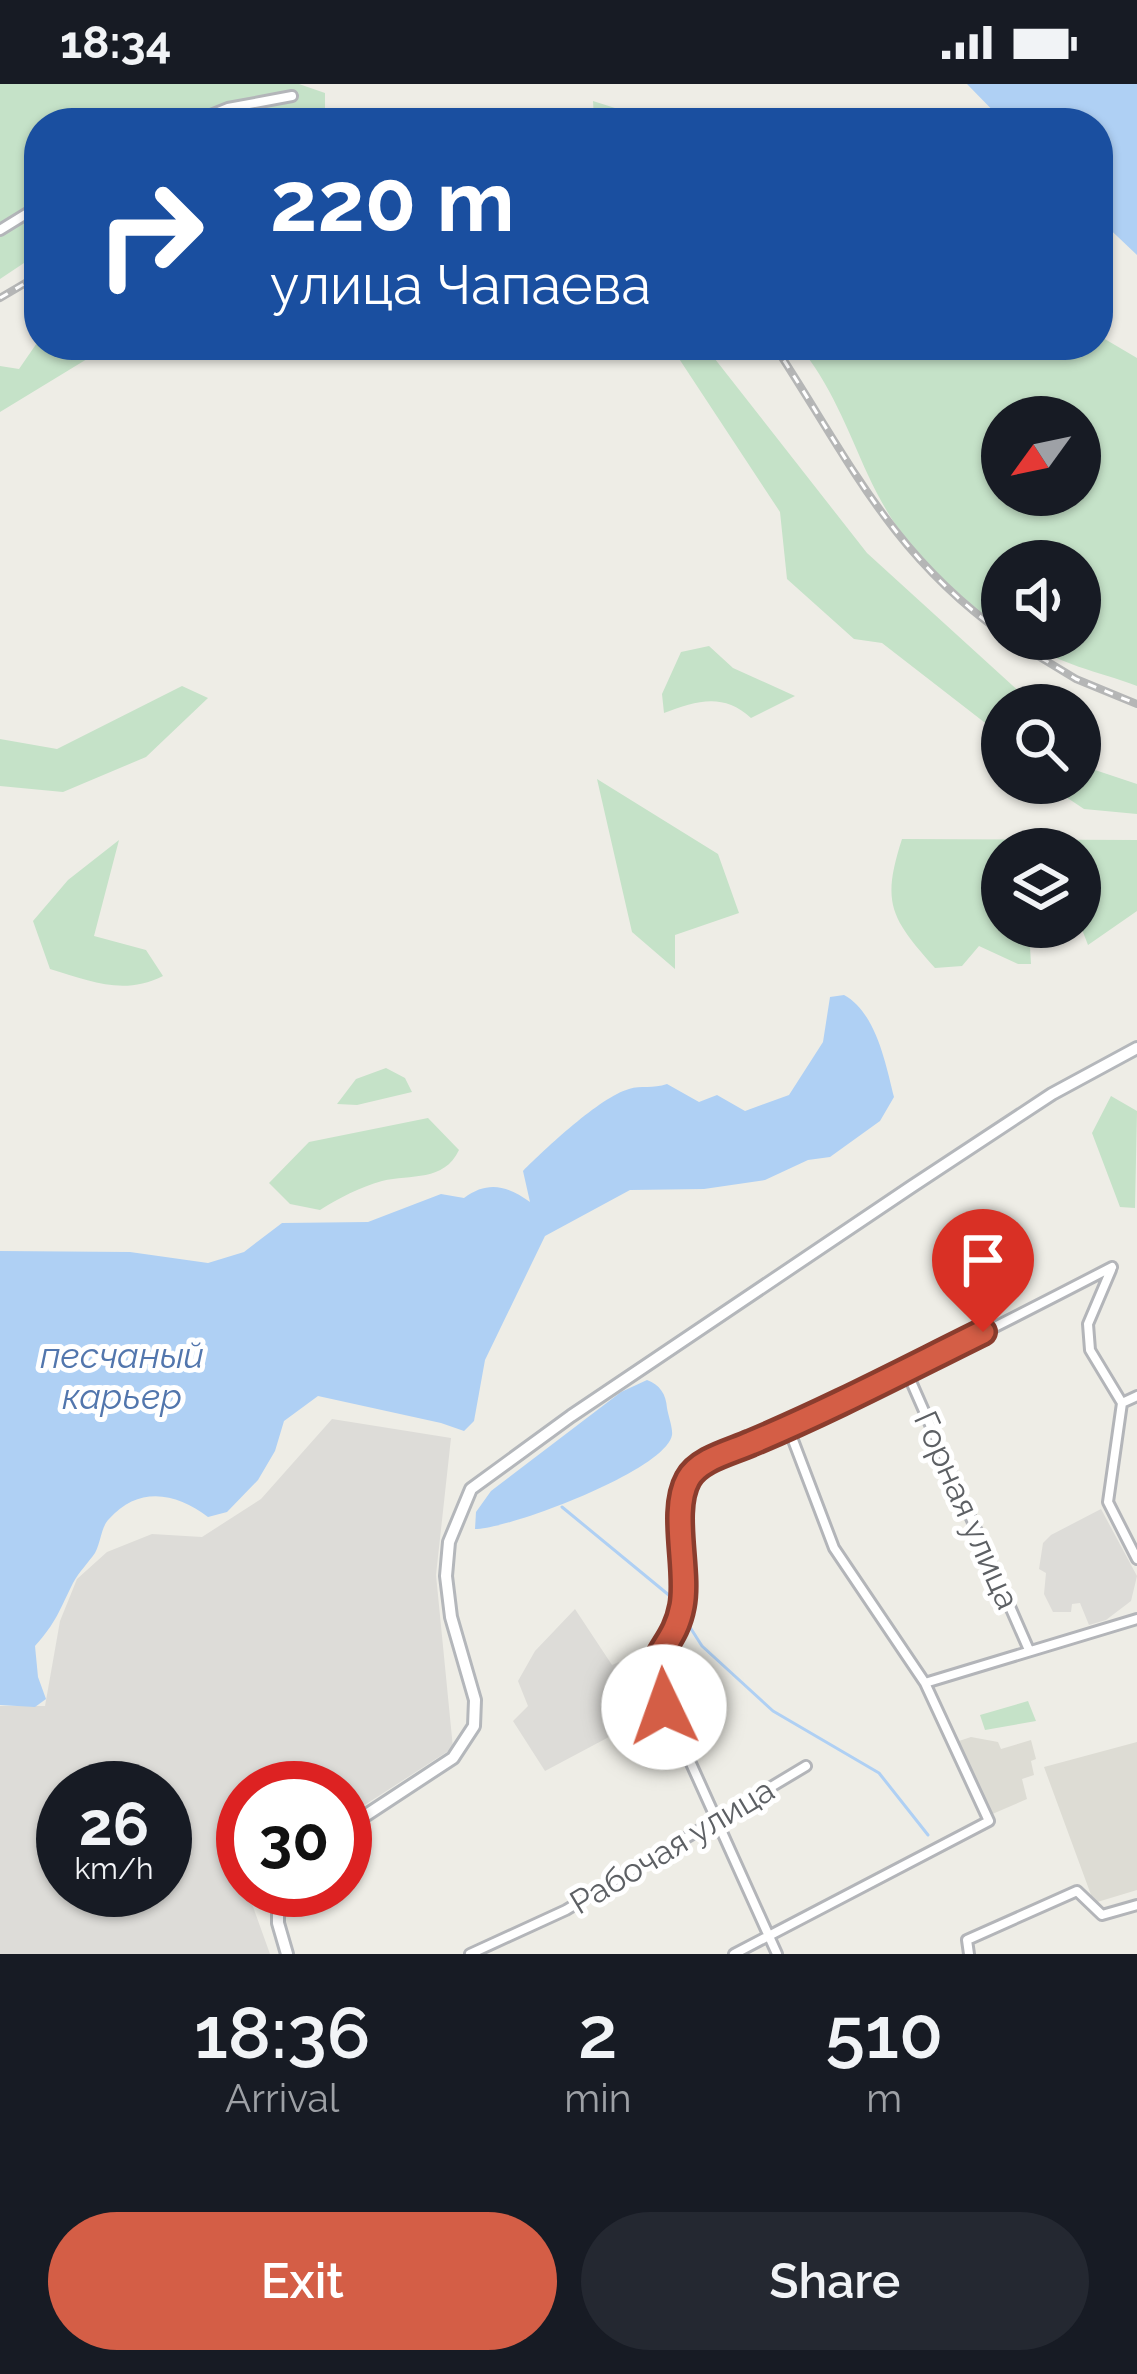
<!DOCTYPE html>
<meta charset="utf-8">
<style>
body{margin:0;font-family:Raleway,sans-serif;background:#242831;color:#f1f3f6;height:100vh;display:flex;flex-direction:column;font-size:45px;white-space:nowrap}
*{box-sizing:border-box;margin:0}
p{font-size:39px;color:#9ea1a6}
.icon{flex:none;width:66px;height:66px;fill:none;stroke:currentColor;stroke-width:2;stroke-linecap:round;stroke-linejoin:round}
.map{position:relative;height:1870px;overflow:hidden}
.sheet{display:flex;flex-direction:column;background:#171b24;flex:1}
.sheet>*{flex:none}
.hud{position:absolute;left:24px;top:24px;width:1089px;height:252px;border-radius:48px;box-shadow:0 3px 9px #0004;background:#1a4fa0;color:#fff;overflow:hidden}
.needle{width:78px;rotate:237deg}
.buttons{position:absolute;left:981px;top:312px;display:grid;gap:24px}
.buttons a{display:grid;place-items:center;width:120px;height:120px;border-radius:50%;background:#171b24;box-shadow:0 3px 9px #0004;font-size:60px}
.speed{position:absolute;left:36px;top:1677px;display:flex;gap:24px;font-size:60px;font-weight:700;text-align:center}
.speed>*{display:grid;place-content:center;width:156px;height:156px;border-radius:50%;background:#171b24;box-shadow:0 3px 9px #0004;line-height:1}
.speed small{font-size:30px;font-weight:400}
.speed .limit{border:18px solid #d22;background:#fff;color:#111}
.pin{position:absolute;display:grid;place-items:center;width:102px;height:102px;color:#fff;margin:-123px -51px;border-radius:50% 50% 50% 0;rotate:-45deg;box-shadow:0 0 12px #0007}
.pin .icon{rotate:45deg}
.me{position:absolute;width:132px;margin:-66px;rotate:357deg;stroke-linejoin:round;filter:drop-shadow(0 0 9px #0008)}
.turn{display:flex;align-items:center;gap:42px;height:252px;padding:0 48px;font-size:54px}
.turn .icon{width:156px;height:156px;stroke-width:2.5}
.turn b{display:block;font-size:84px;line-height:102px}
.eta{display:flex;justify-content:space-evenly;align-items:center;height:204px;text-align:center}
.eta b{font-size:72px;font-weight:600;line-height:84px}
.button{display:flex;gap:24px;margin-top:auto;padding:24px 48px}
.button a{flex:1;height:138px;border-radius:72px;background:#d45e46;color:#fff;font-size:48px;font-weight:600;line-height:138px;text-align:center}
.button a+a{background:#242831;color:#f1f3f6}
.status{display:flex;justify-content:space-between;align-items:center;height:84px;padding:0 60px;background:#171b24;direction:ltr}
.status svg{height:33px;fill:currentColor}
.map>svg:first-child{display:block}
.industrial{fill:#dddcd8;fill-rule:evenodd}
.education{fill:#dddcd4}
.green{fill:#c5e2c8;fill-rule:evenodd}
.water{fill:#afd0f4}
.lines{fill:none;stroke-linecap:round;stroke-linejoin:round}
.stream{stroke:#afd0f4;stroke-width:3}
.street-casing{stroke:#b3b5b9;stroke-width:14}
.secondary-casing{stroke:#b4b7bb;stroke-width:16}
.street{stroke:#fff;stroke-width:8}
.secondary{stroke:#fff;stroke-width:10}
.rail-casing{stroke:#b5b6b6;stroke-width:8}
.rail{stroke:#fff;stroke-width:3;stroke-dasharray:9;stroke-linecap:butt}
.route-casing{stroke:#8a3d2e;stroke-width:30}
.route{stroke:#d45e46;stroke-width:21}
.labels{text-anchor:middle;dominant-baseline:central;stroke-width:10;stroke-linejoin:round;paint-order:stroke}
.street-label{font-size:33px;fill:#5d6064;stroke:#fff}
.water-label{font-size:36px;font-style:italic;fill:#5276ad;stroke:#fff}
</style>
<div class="status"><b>18:34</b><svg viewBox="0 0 49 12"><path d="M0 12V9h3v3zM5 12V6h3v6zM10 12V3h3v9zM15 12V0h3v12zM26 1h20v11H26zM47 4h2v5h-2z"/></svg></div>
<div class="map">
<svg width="1137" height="1870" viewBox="0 0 1137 1870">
<rect width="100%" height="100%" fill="#eeede6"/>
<path class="industrial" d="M332 1335 451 1354 436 1491 453 1664 360 1724 345 1729V1704H243V1755L230 1758 243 1806H247L270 1870H0V1622H45L60 1537 77 1495 107 1468 152 1450 202 1453 261 1415ZM63 1704H165V1806H63Z
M1101 1425 1137 1492 1131 1517 1106 1536 1089 1541 1080 1519 1072 1520 1071 1528H1053L1044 1510 1046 1489 1039 1485 1043 1459 1051 1451Z
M575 1525 612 1581 619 1578 654 1629 545 1687 513 1637 528 1622 518 1597 535 1567Z"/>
<path class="education" d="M971 1653 998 1658 1001 1665 1031 1656 1036 1675 1031 1677 1034 1691 1022 1695 1027 1715 990 1731 956 1658Z
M1137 1658V1806L1094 1819 1044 1683Z"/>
<path class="green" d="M0 0H299L325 9V39H39V169L0 195Z
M593 17 662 39H586L594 35Z
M1098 251 1137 274V602C1098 587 1058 581 1024 555H1080V477H1002V541C944 510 895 451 868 391 848 347 830 298 798 261H1098ZM1002 333H1080V411H1002Z
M39 256V261H110L0 328V282L19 285Z
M670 261H704L867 469 1034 621H1002V652L882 559 854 555 787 495 780 428Z
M709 562 733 584 795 612 751 634C723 608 696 617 664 629L662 610 681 568Z
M182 602 208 614 146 673 63 708 0 702V655L57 665Z
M1080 681 1137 700V730L1084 725 1051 703 1052 699H1080Z
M597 695 718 770 739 829 675 851V885L632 848Z
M902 755 1137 756V827L1088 861 1081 843 1029 846 1031 880H1018L979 862 962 882 935 884C891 834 881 820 902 755ZM1002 765H1080V843H1002Z
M119 756 94 852 146 866 163 892C123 912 91 897 50 885L33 837 68 796Z
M386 984 405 994 412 1008 357 1021 337 1020 356 995Z
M1111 1012 1137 1027 1135 1124 1120 1123 1092 1049Z
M428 1034 459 1066C444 1098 411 1090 382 1097 360 1103 339 1114 320 1126L290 1120 269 1099 309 1058Z
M1028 1617 1036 1637 985 1646 980 1631Z"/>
<path class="water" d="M967 0H1137V171L1098 134V39H1005Z
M844 911C876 928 886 981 894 1013L880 1037 830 1073 808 1076 765 1096 704 1105 630 1106 545 1152 485 1276 474 1337 464 1347 441 1339 318 1312 284 1337 275 1367 258 1396 227 1428 208 1433C177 1409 139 1401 109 1435 101 1443 101 1458 95 1469 88 1479 79 1488 73 1499 60 1525 56 1539 35 1562L38 1593 46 1615 35 1623 0 1621V1167L130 1168 208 1179 244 1168 282 1139 368 1138 441 1110 464 1114C488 1096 508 1102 530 1118L523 1087C545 1065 600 1013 629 1005 641 1001 653 1005 667 1000L699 1018 717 1011 745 1027 789 1011 823 958 830 913Z
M647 1296C660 1301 666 1310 667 1324 668 1331 673 1344 672 1351 666 1386 510 1445 475 1445L476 1428 491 1407 621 1308Z"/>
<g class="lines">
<path class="stream" d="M562 1423 670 1512 702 1562 773 1627 879 1689 928 1751"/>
<defs>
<path id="street" d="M191 39 228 24 292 12
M0 146 39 122
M1111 1186 1088 1240 1090 1266 1122 1319 1108 1418 1137 1475
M906 1286 1029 1566
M1122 1319 1137 1312
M925 1599 1137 1535
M470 1870 566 1826 806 1682
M734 1870 989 1737 925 1599 834 1464 788 1343
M777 1870 652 1593C655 1566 680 1546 682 1518 685 1485 671 1415 691 1391 708 1369 763 1355 790 1343 899 1292 1006 1238 1112 1183
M969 1870 967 1856 1077 1807 1102 1831 1137 1821"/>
<path id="secondary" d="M345 1745 453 1674 474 1642 475 1616 451 1533 446 1492 449 1458 471 1405 571 1332 911 1103 1052 1010 1137 964
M278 1806V1839L287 1870"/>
</defs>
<use href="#street" class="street-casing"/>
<use href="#secondary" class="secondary-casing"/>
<use href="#street" class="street"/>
<use href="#secondary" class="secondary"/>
<defs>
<path id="rail" d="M0 214 39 191
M774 261C847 372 889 468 1002 549
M1010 555 1076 595 1137 620"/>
</defs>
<use href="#rail" class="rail-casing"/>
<use href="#rail" class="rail"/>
</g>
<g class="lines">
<defs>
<path id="route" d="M664 1623C638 1569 673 1571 682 1522 689 1486 670 1427 688 1395 699 1375 731 1368 751 1359 830 1326 906 1286 983 1248"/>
</defs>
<use href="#route" class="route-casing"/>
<use href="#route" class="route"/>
</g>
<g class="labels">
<g class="street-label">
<text transform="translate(967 1426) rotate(66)">Горная улица</text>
<text transform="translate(672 1762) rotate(-31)">Рабочая улица</text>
</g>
<g class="water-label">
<text x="122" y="1271">песчаный<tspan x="122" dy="41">карьер</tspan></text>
</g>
</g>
</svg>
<div class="buttons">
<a><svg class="needle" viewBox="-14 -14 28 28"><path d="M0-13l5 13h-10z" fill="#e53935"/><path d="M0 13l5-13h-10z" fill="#9ea1a6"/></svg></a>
<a><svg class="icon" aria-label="sound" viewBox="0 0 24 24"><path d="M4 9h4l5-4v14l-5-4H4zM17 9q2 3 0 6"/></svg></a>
<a><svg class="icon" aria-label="search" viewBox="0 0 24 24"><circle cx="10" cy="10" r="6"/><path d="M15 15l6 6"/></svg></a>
<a><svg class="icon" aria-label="layers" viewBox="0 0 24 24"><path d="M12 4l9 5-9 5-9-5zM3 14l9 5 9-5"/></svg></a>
</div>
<div class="speed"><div>26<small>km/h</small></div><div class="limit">30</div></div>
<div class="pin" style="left:983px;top:1248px;background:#d93025"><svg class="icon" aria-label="arrive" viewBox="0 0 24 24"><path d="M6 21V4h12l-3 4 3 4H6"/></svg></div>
<svg class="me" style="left:664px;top:1623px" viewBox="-20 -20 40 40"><circle r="19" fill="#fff"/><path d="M0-13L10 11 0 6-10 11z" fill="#d45e46"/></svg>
<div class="hud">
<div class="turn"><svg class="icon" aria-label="right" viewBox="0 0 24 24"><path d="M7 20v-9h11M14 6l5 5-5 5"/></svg><div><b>220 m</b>улица Чапаева</div></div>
</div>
</div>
<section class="sheet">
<div class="eta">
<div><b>18:36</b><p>Arrival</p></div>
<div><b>2</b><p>min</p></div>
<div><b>510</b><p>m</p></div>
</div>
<div class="button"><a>Exit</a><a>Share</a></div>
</section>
